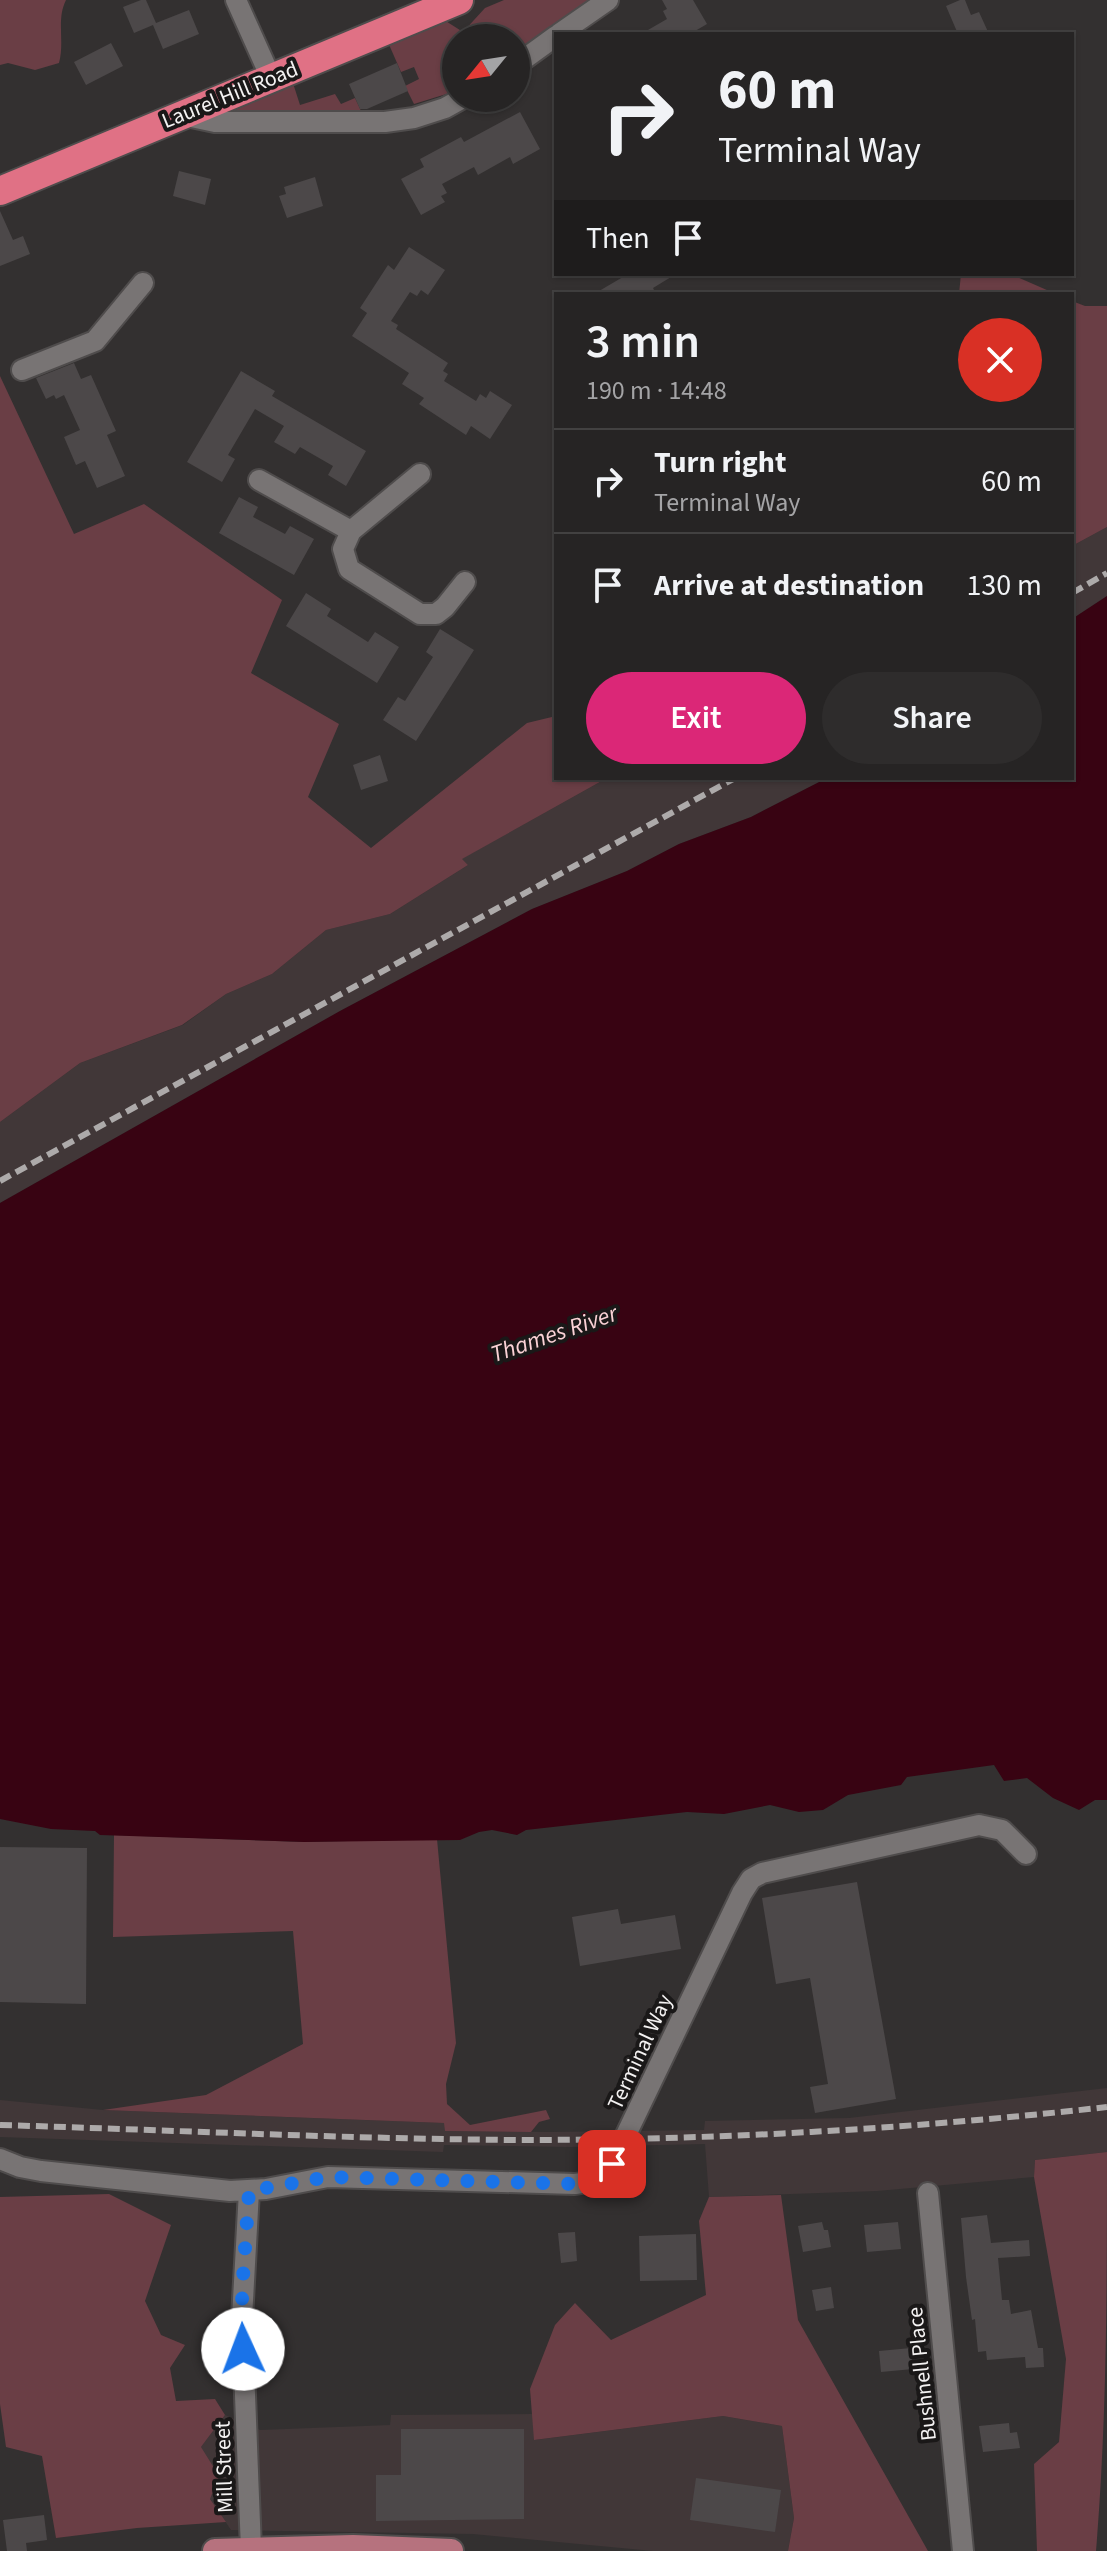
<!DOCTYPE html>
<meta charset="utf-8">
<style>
body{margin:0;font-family:"Source Sans 3",sans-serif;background:#2e2c2c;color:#f1f3f6;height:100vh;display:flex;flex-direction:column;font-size:30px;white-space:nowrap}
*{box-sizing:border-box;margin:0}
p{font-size:26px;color:#a4a4a6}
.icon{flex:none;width:44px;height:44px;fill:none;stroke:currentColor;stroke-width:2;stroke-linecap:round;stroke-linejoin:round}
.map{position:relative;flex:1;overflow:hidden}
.panel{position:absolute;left:554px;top:292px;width:520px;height:488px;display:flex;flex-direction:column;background:#262424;border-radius:0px;box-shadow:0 2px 6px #0004,0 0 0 2px #424141}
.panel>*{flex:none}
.top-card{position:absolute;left:554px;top:32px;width:520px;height:244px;border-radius:0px;box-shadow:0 2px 6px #0004,0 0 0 2px #424141;background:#262424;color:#f1f3f6;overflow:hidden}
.needle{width:52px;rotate:240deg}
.fabs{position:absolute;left:442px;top:24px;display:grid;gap:16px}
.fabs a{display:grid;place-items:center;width:88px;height:88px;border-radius:50%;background:#262424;box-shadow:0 2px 6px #0004,0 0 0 2px #424141;font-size:40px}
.pin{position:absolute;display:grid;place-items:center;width:68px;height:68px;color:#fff;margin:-34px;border-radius:16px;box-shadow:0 4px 12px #0006}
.me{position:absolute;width:88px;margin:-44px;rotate:358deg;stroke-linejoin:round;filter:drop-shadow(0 0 6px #0008)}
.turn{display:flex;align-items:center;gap:28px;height:168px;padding:0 32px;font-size:36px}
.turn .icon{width:104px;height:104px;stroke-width:2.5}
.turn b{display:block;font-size:56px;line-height:68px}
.then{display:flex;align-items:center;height:76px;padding:0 32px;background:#0003;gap:16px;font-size:30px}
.round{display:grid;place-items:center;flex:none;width:84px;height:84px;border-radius:42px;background:#2e2c2c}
.headline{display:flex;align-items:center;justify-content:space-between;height:136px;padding:0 32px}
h1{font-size:48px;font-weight:600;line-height:60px}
.primary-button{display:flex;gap:16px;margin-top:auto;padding:16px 32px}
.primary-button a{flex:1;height:92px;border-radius:48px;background:#db2777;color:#fff;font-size:32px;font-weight:600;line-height:92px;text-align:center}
.primary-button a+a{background:#2e2c2c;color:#f1f3f6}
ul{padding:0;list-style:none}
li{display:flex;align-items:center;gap:24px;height:104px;padding:0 32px;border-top:2px solid #424141}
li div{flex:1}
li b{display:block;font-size:30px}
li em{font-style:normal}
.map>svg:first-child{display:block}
.built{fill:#413738}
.green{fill:#6a3e45}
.water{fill:#380312}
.building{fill:#4c4849}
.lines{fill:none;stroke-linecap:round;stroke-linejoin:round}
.minor-casing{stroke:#4f4c4c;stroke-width:24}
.major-casing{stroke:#4f4c4c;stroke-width:28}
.highway-casing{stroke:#4f4c4c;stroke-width:32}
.minor{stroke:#787474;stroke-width:20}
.major{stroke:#b6727e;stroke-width:24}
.highway{stroke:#e07185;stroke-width:28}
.rail{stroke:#adaaaa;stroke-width:6;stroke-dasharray:12 6;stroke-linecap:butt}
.route{stroke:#1a73e8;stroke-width:14;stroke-dasharray:0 25.2}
.labels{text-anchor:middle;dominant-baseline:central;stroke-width:8;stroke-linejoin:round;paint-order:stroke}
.street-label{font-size:22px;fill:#f4f2f2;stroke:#1a1818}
.water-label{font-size:24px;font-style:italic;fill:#fad2d6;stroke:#1a1818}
</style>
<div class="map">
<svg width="1107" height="2551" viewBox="0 0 1107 2551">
<rect width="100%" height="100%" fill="#333030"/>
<path class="built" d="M1107 527V596L1072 619V546Z
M607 778H827L751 817 679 844 627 871 532 909 340 1011 0 1203V1122L80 1063 183 1025 226 994 272 974 326 930 390 914 468 865 461 859Z
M1107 2088V2152L1035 2160 1034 2177 877 2191 709 2197 705 2144 571 2147 444 2145 443 2152 0 2137V2100L103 2110 445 2123V2131L550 2132 704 2130 705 2121 849 2118Z
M533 2414 535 2440 723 2416 782 2426 794 2518 788 2551H653L473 2534 231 2530 210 2499 201 2447 225 2415 260 2430 390 2425 391 2415Z"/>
<path class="green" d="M0 0H66C56 20 65 41 59 63L35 70 8 63 0 65Z
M504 0H590L516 57V38H456V91L414 104 405 86 419 79 414 67 401 72 387 40 441 18 463 32 485 8Z
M292 80 300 105 335 94 341 104 355 98 361 111 346 116 216 117Z
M961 274H1010L1056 294H959Z
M1072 301 1085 306H1107V527L1072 546Z
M0 376 74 534 144 504 282 600 251 673 339 724 308 797 371 848 527 723 556 716V778H607L462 859 468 865 390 914 326 930 272 974 226 994 182 1025 80 1063 0 1122Z
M114 1835 304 1842 437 1839 456 2043 446 2084 447 2104 470 2125 546 2110 550 2119 539 2122 531 2132 445 2131 444 2123 103 2110 206 2095 303 2044 293 1931 113 1937Z
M1107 2152C1107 2284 1107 2420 1096 2551H1037L1034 2464 1059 2442 1066 2359 1034 2177 1035 2160Z
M109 2194 171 2225 145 2301 161 2335 185 2345 170 2368 176 2401 215 2399 225 2415 201 2447 219 2476 210 2499 226 2522 137 2528 56 2538 42 2456 6 2447 0 2404V2197Z
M781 2195 798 2320 928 2551H788L794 2518 782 2426 723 2416 534 2440 530 2389 555 2325 575 2303 611 2340 706 2295 699 2221 709 2197Z"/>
<path class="water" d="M1107 596V1800H1095L1079 1810 1053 1798 1027 1778 1004 1781 994 1765 907 1777 901 1785 848 1795 823 1810 799 1812 770 1805 724 1814 687 1812 526 1830 517 1835 492 1830 479 1832 460 1840 304 1842 100 1835 95 1831 51 1829 0 1819V1203L340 1011 532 909 627 871 679 844 751 817 827 778H1072V619Z"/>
<path class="building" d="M141 0H146L156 23 189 10 199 34 163 49 153 25 134 33 123 7Z
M662 0H693L707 24 690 34H641L667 19 663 11 667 9Z
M960 0H965L971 15 979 12 989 34H958L946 6Z
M111 43 123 66 86 85 74 62Z
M397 63 408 91 367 109H360L349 84Z
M520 112 540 149 513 164 510 157 478 175 474 167 442 184 447 193 441 196 445 202 421 215 401 179 424 167 420 159 461 137 464 142Z
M179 171 211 179 205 205 173 196Z
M315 177 323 206 287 218 279 196 286 194 284 187Z
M0 211 13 240 23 236 30 254 0 266Z
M409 247 445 270 428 295 421 290 417 296 410 292 391 321 398 325 396 329 448 363 443 371 448 374 444 381 476 401 480 394 486 398 490 391 512 405 490 439 471 426 466 435 419 404 424 398 402 384 409 373 352 336 367 313 360 308 388 265 394 270Z
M628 274H676L653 288 656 294H594Z
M74 363 81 379 91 375 116 431 107 435 125 476 97 488 85 461 76 465 64 437 80 430 64 395 56 399 54 395 46 399 36 378Z
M241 371 275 391 272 396 366 451 346 486 328 475 333 466 300 447 295 454 274 442 284 426 255 409 228 455 235 459 222 482 187 462Z
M239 497 258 507 253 517 285 534 290 526 314 539 294 575 219 533Z
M306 593 331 609 327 616 368 642 375 632 399 647 377 683 286 626Z
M440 629 474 650 416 741 383 720 398 697 405 701 433 657 426 652Z
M380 755 388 781 361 790 353 765Z
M0 1847 87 1848 86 2004 0 2002Z
M857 1882 896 2099 815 2113 810 2087 828 2084 810 1978 776 1984 762 1898Z
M618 1909 621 1924 675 1915 681 1949 580 1966 572 1917Z
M987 2215 991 2243 1029 2240 1030 2256 998 2258 1002 2300H1009L1011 2314 1031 2310 1038 2348H1043L1044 2367 1026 2368 1025 2357 987 2360 986 2351 978 2352 975 2319 972 2320 966 2277 961 2218Z
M822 2222 824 2230H828L831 2247 803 2252 798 2226Z
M898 2222 901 2249 867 2252 864 2225Z
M575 2232 577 2261 561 2263 558 2233Z
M696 2234 697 2280 640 2281 639 2236Z
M831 2287 834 2308 816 2311 812 2290Z
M911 2348 913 2369 881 2372 879 2351Z
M1009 2423 1010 2433 1017 2432 1020 2448 983 2452 979 2426Z
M401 2429H524V2519L376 2521V2475H401Z
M696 2478 781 2490 775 2532 690 2520Z
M44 2515 47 2540 26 2543 27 2551H7L3 2520Z"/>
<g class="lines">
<defs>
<path id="minor" d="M236 0 271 78
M559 34 608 0
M516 65 556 36
M182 115 215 122H385L414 118 445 108 463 98
M22 370 95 341 143 283
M420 474 351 531 343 549 349 569 420 614H436L445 607 465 582
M259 480 351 531
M0 2159 20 2167 41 2171 230 2191 266 2189 328 2177 575 2184 595 2181 612 2164 742 1893 751 1879 762 1873 979 1825 1002 1830 1026 1854
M249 2191 242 2318 251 2549
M928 2193 963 2551"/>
<path id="major" d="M215 2551 353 2547 451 2551"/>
<path id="highway" d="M0 191 459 0"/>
</defs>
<use href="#minor" class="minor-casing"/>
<use href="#major" class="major-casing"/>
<use href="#highway" class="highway-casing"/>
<use href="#minor" class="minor"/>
<use href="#major" class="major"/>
<use href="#highway" class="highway"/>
<path class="rail" d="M1072 593 1107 573
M0 1181 735 778
M0 2125C173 2130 347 2139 521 2140 717 2140 912 2129 1107 2107"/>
</g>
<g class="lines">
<path class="route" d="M243 2349 242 2292 249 2191 328 2177 575 2184 595 2181 612 2164"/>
</g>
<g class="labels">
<g class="street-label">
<text transform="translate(230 95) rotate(-22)">Laurel Hill Road</text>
<text transform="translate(640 2052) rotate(-65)">Terminal Way</text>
<text transform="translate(922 2374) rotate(-96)">Bushnell Place</text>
<text transform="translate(224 2467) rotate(-92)">Mill Street</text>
</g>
<g class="water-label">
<text transform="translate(554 1334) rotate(-19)">Thames River</text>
</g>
</g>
</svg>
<div class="fabs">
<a><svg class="needle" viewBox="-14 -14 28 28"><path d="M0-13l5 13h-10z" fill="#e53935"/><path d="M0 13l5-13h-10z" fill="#a4a4a6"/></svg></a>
</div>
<div class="pin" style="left:612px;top:2164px;background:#d93025"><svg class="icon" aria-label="arrive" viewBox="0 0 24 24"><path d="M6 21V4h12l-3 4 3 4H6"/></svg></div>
<svg class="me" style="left:243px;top:2349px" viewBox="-20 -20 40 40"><circle r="19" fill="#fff"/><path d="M0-13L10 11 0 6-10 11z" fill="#1a73e8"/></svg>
<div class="top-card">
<div class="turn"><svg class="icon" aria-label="right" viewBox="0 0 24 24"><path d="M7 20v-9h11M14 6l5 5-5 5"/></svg><div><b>60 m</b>Terminal Way</div></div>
<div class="then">Then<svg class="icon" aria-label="arrive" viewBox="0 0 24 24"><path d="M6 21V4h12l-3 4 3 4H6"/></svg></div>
</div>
<section class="panel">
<div class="headline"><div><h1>3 min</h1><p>190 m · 14:48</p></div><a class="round" style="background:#d93025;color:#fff"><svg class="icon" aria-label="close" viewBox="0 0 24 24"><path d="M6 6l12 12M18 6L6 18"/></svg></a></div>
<ul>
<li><svg class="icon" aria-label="right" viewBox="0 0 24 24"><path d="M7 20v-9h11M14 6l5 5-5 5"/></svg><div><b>Turn right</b><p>Terminal Way</p></div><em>60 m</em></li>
<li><svg class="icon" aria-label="arrive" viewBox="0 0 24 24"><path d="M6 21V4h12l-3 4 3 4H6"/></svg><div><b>Arrive at destination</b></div><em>130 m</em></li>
</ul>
<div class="primary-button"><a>Exit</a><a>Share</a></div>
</section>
</div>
